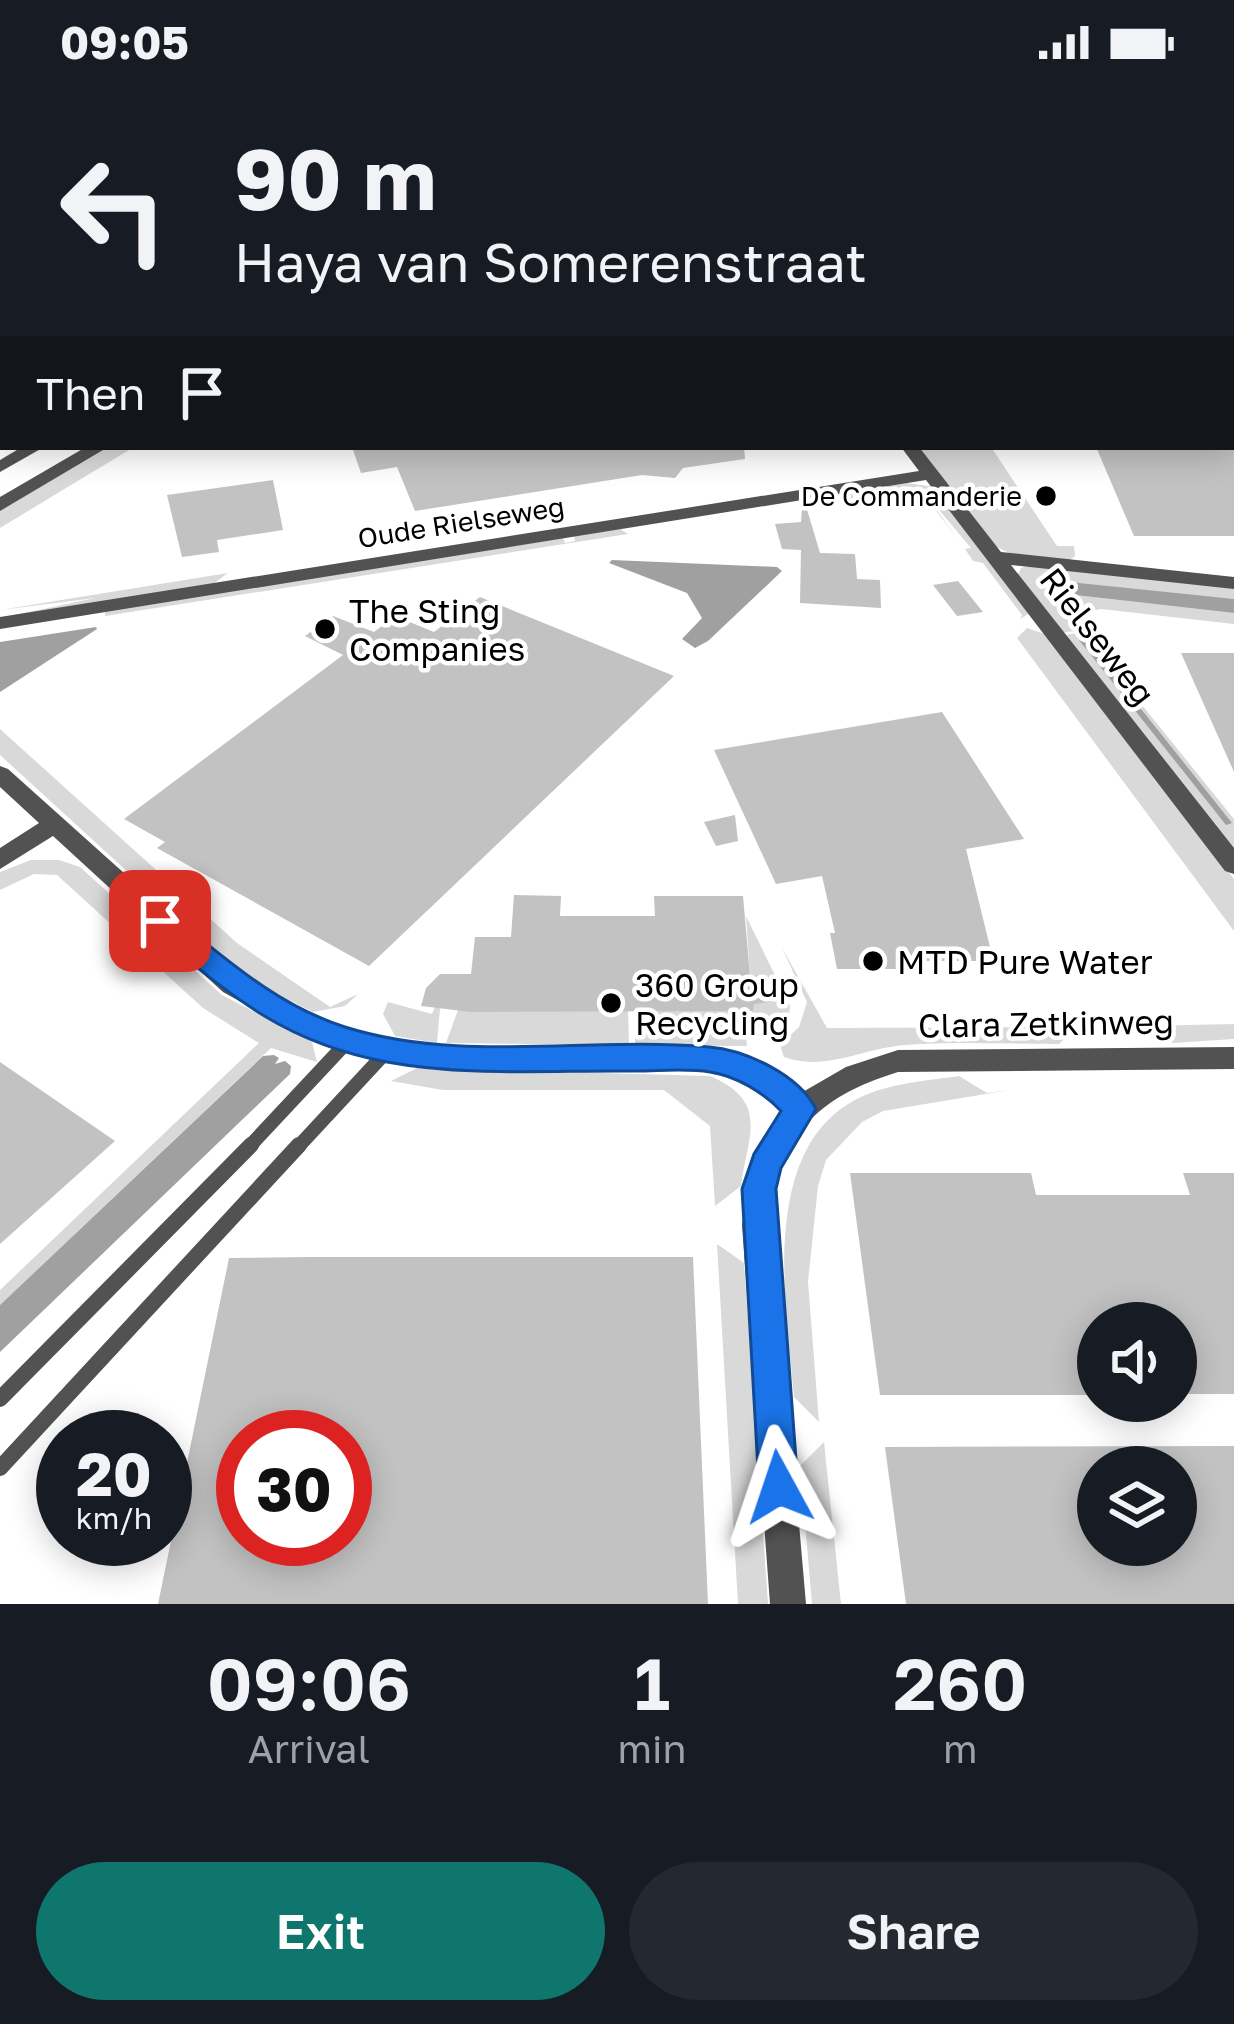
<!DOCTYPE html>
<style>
body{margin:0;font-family:"Golos Text",sans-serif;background:#242831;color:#f1f3f6;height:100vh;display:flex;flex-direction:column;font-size:45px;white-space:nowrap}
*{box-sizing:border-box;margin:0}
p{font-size:39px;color:#9ea1a6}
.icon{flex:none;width:66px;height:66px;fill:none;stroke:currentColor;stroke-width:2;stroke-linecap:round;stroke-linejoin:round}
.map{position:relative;height:1520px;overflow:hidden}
.panel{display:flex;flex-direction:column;background:#171b24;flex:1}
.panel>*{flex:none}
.banner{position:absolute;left:0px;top:0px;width:1236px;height:366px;box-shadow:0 6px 30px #0003;background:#171b24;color:#f1f3f6;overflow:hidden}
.fabs{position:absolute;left:1077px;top:1218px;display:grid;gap:24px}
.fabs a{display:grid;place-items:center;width:120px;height:120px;border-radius:50%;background:#171b24;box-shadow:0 6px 30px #0003;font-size:60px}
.speed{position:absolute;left:36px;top:1326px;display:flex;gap:24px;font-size:60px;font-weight:700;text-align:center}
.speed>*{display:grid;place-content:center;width:156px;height:156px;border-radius:50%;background:#171b24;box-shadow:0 6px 30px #0003;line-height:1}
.speed small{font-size:30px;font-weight:400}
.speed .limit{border:18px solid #d22;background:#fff;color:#111}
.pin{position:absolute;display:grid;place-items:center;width:102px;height:102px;color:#fff;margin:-51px;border-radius:24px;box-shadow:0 6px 18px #0006}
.me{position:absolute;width:132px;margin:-66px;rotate:355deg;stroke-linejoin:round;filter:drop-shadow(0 0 9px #0008)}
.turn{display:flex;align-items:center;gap:42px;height:252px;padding:0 36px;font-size:54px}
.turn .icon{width:156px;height:156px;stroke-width:2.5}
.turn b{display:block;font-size:84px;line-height:102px}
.then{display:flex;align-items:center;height:114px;padding:0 36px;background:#0003;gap:24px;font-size:45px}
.eta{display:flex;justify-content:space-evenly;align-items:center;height:204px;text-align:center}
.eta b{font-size:72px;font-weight:600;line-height:84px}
.cta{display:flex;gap:24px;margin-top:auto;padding:24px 36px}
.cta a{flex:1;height:138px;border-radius:72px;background:#0f766e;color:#fff;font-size:48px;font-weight:600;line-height:138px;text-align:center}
.cta a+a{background:#242831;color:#f1f3f6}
.status{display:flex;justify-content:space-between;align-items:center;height:84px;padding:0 60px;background:#171b24;direction:ltr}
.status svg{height:33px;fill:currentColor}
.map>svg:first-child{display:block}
.green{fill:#d9d9d9}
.water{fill:#a0a0a0}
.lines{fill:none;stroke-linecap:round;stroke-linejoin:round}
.stream{stroke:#a0a0a0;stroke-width:4.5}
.building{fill:#c2c2c2;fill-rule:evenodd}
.path{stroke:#747474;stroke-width:3;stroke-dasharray:1.5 3;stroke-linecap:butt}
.service-far1{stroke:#525252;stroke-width:14}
.service{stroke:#525252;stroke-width:16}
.minor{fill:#525252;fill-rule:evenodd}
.tertiary{fill:#525252;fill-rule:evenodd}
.route{fill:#1a73e8;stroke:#114b97;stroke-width:3}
.poi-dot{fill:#000;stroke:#fff;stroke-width:4.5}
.labels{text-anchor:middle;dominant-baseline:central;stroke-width:9;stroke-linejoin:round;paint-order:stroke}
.far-poi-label{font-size:27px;fill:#000;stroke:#fff;text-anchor:end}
.far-street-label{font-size:27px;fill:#000;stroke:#fff}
.poi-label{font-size:33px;fill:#000;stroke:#fff;text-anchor:start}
.street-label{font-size:33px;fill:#000;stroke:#fff}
</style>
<div class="status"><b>09:05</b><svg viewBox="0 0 49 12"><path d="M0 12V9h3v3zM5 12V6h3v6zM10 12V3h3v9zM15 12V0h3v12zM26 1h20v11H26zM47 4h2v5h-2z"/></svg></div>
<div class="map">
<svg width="1234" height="1520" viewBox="0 0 1234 1520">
<rect width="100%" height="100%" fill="#fff"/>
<path class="green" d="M105 363H134L0 444V425Z
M918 363H991L1057 462H1074L1075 472 1070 476 1009 469 995 462Z
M907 399 934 403 1030 529 1020 535 1022 531 983 479 973 477 965 465 971 464 924 408 959 457 919 404 849 415 848 408Z
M620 445 628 450 105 532V527L563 454 565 459 575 457 574 452Z
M1031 481 1234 502V515L1066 501 1075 511 1234 529V540L1101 525 1076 530 1087 545 1062 549 1018 491 1021 484Z
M228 489 213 500 0 534 95 514 0 526Z
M1027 544 1047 551 1234 795V847L1017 554Z
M1083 548 1234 735V767L1065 551Z
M0 645 237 859 330 923 358 910 345 922 313 928 265 904 223 875 0 671Z
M31 776H59L80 783 222 911 312 958 317 978 271 964 0 1221V1206L259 959 203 924 57 791 34 790 0 806V788Z
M746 832 790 922 789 932 775 944H753L751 920 776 916 766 890 750 892Z
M782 864 827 944 1077 943 1059 960C1008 960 956 957 905 961 863 964 826 988 784 973L780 961 799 943 807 918Z
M388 918 432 930 435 923 440 924 437 959 395 952 383 930Z
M744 922 747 962 635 961V927H733Z
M458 926 628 927 629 961 446 959Z
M1234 940V955L1173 959 1144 942Z
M417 984 710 992C771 1018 747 1053 741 1102L715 1122 710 1042 664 1006H443L391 997Z
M959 992 987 1009 1010 1006 883 1027 862 1038 826 1076 818 1102 808 1198 819 1338 794 1313C786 1222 758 1063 859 1014 890 999 925 997 959 992Z
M717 1160 744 1179 768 1520H738Z
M824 1358 841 1520H812L800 1382Z"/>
<path class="water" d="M612 476 777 483 782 487 708 557 695 564 682 555 702 534 687 509 609 479Z
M1069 498 1234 515V529L1075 511 1066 506Z
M96 543 97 545 0 608V558Z
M1079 556H1086L1232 739 1226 741Z
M274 971 279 974 275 980 285 977 291 982 290 990 0 1268V1221L263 972Z"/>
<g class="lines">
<path class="stream" d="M233 3 237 0"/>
</g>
<path class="building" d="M352 363H744L745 375 683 384 675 394 642 391 415 427 397 383 361 389Z
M1096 363H1234V452H1134Z
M273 396 283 446 217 456 219 468 182 473 167 411Z
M806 422 820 469 855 470 857 495 880 496 881 524 800 519 801 466 782 465 775 440 801 438 802 423Z
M958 497 983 528 957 532 933 501Z
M480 513 674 592 369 882 157 764 165 758 124 735 343 571 305 552 333 532 374 548 395 532 434 548Z
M1181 569H1234V688Z
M942 628 1024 755 966 765 990 863 982 862 986 877H909L910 885H837L830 849H835L822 792 776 800 714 666Z
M735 731 738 757 716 762 704 738Z
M514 811 561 812 560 832H655L654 812H743L750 892 766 890 776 917 754 920 753 927 471 928 421 922 426 904 440 890H471L475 853H511Z
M0 978 115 1057 0 1160Z
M850 1089H1031L1036 1111H1190L1183 1089H1234V1310H1176V1239H1098V1311H880Z
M310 1173H693L708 1520H158L229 1174ZM243 1353H345V1455H243Z
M1234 1362V1520H906L885 1363ZM1098 1383H1176V1461H1098Z"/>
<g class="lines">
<path class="path" d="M440 0 448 3"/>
<path class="service-far1" d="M248 1064 349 956
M297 1064 388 966"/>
<path class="service" d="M0 1315 251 1061
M0 1384 299 1061"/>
<path class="minor" d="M22 363H44L0 388V376Z
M901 363H919L1001 468 1234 493V505L1011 481 1234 764V790L1225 787 926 396 0 545V533L919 387Z
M0 682 8 685 241 894 315 934 388 955 450 962 713 964 776 987 801 1009 846 983 898 966 1234 963V985L898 988C816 1013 775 1054 773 1141L806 1520H770L742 1141 751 1079 783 1027 756 1003 712 986 450 984 388 977 297 949 223 908 53 752 0 785V764L39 739 0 703Z"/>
<path class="tertiary" d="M594 0 592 3H579L581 0Z
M86 363H108L0 427V413Z"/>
</g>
<path class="route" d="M160 826 170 830C225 874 276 921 345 943 462 980 589 952 709 963 746 966 799 991 816 1025L781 1084 776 1105 798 1403 793 1417 779 1422 765 1417 759 1403 742 1105 754 1070 781 1027C763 1008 736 992 710 988 686 984 660 987 636 987 554 986 468 993 387 978 281 958 229 910 150 844L146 837Z"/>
<g class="poi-dot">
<circle cx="1046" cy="412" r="12"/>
<circle cx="325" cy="545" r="12"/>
<circle cx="873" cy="877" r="12"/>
<circle cx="611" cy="919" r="12"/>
</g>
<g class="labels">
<g class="far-poi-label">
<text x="1022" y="412">De Commanderie</text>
</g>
<g class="far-street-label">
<text transform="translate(461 438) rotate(-9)">Oude Rielseweg</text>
</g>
<g class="poi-label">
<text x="349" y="526">The Sting<tspan x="349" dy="38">Companies</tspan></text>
<text x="897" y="877">MTD Pure Water</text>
<text x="635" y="900">360 Group<tspan x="635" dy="38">Recycling</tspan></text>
</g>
<g class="street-label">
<text transform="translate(1098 552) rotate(52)">Rielseweg</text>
<text transform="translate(1046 939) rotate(-1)">Clara Zetkinweg</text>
</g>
</g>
</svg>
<div class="fabs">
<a><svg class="icon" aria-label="sound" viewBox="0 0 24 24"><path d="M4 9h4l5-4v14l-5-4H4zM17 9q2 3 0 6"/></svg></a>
<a><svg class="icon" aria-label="layers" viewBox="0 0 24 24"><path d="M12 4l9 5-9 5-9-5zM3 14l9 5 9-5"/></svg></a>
</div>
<div class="speed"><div>20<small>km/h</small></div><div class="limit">30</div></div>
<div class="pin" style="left:160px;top:837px;background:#d93025"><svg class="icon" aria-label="arrive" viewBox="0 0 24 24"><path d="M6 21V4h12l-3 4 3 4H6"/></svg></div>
<svg class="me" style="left:779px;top:1403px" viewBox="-20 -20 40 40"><path d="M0-17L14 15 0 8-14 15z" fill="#1a73e8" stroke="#fff" stroke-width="4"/></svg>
<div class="banner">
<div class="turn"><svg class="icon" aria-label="left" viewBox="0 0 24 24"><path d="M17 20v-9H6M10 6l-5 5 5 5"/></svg><div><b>90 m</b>Haya van Somerenstraat</div></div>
<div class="then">Then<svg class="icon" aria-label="arrive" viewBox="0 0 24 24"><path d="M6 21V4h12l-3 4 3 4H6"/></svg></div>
</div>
</div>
<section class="panel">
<div class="eta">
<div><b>09:06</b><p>Arrival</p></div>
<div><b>1</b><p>min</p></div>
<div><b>260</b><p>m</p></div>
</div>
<div class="cta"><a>Exit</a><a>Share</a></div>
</section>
